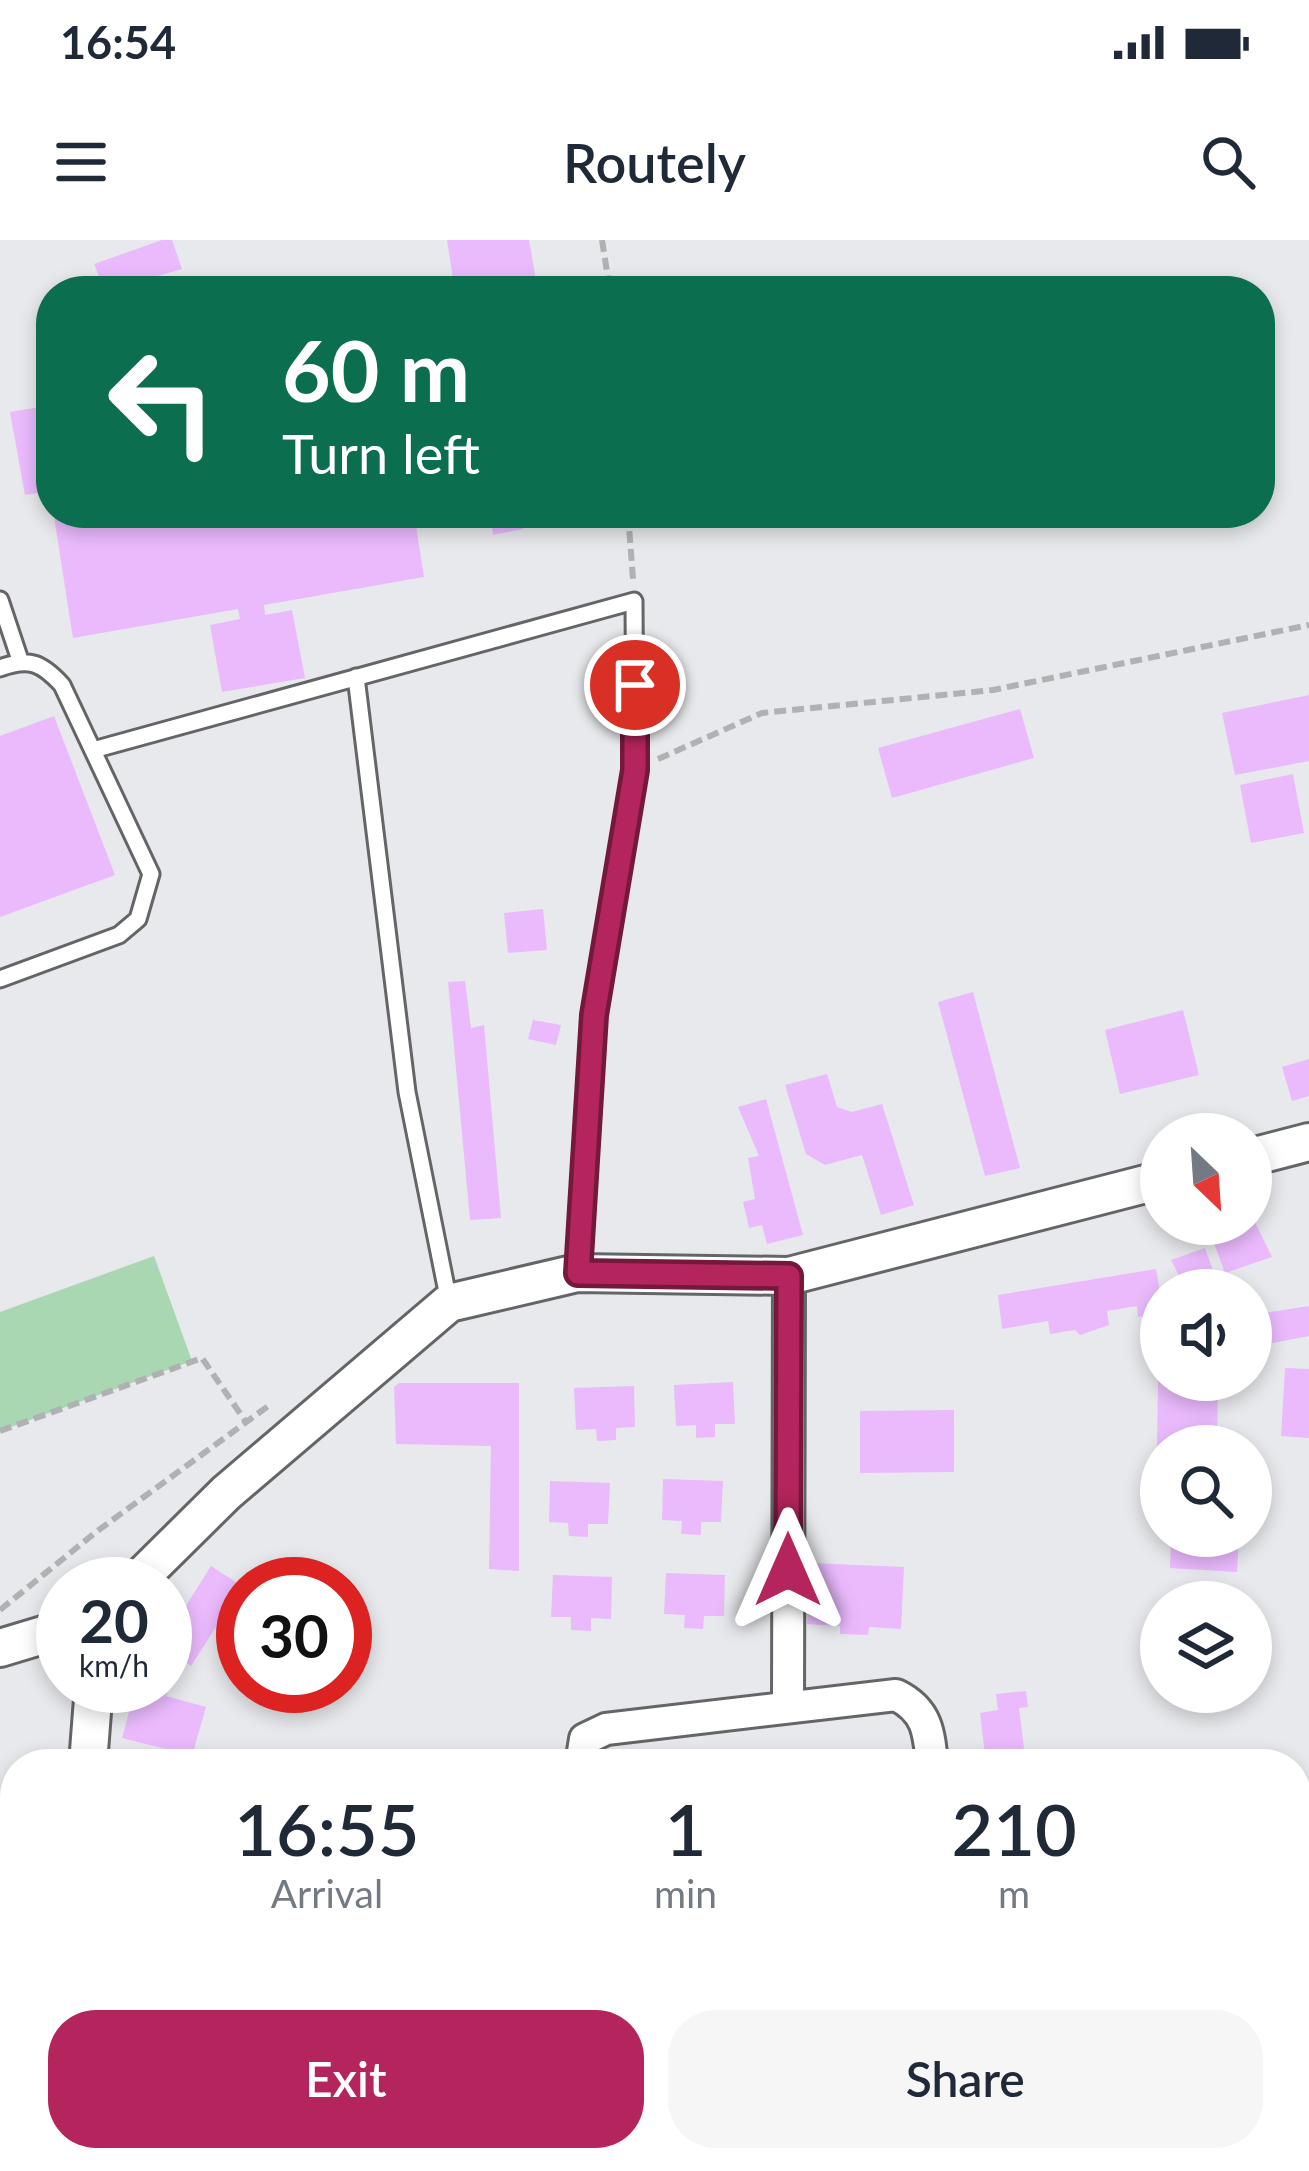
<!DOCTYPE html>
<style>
body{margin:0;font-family:Lato,sans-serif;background:#f6f6f7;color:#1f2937;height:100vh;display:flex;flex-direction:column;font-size:45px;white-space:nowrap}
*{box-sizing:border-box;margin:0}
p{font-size:39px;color:#747a83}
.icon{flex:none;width:66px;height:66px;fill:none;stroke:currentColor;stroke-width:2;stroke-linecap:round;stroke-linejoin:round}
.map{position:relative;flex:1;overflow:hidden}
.details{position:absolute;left:0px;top:1509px;width:1311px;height:423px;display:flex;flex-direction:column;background:#fff;border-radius:48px 48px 0 0;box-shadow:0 6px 18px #0003}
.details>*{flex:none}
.banner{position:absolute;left:36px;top:36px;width:1239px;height:252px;border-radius:48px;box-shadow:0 6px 18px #0003;background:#0b6e4f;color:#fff;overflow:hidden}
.needle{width:78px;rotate:155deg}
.buttons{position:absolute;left:1140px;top:873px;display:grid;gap:24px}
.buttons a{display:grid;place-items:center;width:132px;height:132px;border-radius:50%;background:#fff;box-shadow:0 6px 18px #0003;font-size:60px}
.speed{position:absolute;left:36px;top:1317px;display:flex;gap:24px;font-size:60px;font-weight:700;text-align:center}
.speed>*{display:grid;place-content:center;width:156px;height:156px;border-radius:50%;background:#fff;box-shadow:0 6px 18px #0003;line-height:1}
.speed small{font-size:30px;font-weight:400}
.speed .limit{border:18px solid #d22;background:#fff;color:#111}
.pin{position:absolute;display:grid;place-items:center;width:102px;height:102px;color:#fff;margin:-51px;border:6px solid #fff;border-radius:50%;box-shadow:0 3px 12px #0007}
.me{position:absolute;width:132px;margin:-66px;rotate:0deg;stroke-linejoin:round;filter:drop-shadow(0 0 9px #0008)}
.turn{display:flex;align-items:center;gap:42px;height:252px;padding:0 48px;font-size:54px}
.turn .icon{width:156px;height:156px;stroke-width:2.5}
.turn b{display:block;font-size:84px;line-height:102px}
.eta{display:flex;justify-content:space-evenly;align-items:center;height:204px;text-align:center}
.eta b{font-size:72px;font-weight:600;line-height:84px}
.button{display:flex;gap:24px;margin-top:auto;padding:24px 48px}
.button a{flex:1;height:138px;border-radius:48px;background:#b3255c;color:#fff;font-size:48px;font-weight:600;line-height:138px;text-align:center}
.button a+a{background:#f6f6f7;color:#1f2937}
.status{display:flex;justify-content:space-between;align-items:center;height:84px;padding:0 60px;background:#fff;direction:ltr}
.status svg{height:33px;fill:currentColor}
header{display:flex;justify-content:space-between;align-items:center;height:156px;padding:0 48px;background:#fff;font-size:54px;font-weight:600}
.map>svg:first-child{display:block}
.green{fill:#a9d7b1}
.building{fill:#eabafd}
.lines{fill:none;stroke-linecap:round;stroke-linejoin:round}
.service-casing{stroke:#646567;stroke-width:21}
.minor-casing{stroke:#646567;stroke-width:36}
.tertiary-casing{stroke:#646567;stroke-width:42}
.path{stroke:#b0b1b3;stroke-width:6;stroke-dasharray:12 6;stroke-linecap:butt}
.service{stroke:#fff;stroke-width:15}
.minor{stroke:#fff;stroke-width:30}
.tertiary{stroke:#fff;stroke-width:36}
.route-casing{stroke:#74183c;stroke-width:30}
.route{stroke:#b3255c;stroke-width:21}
</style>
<div class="status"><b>16:54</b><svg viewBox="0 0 49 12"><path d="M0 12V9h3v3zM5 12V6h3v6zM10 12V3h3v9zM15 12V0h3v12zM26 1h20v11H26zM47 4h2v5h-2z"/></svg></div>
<header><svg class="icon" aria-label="menu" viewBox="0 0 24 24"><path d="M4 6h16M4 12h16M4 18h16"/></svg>Routely<svg class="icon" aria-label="search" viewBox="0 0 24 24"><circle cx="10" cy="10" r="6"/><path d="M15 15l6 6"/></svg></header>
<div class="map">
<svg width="1309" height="1931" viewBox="0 0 1309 1931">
<rect width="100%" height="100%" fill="#e8e9ec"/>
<path class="green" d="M154 1016 192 1121 0 1191V1072Z"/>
<path class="building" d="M162 0H172L182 29 105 51 94 24Z
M447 0H529L538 51H455Z
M51 165V251L25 255 10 172Z
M75 273H414L424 337 264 365 265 375 292 370 305 438 222 452 210 385 240 379 238 369 73 398 54 277Z
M490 273H520L523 289 493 295Z
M1309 455V521L1235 535 1222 473Z
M1020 469 1034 518 892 558 878 508Z
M54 476 115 635 0 677V496Z
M1293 534 1304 593 1251 603 1240 545Z
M543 669 547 710 508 713 504 673Z
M465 741 471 788 484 785 501 978 470 980 448 742Z
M973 752 1020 928 985 936 938 762Z
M1183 770 1199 835 1120 854 1105 790Z
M533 780 561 785 556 805 528 799Z
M1309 819V856L1292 861 1282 827Z
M827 834 837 867 852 872 882 864 914 965 881 975 862 915 825 925 806 914 785 845Z
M766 859 803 995 767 1004 762 985 749 988 743 962 755 959 748 918 759 916 738 867Z
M1251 974 1272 1017 1225 1033 1207 984H1251Z
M1205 1008 1215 1036 1185 1047 1171 1020Z
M1156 1029 1161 1058 1154 1063 1157 1074 1138 1077 1137 1066 1107 1071 1109 1085 1080 1095 1075 1090 1050 1094 1048 1081 1002 1089 998 1055Z
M1309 1066V1096L1251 1107V1075Z
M1285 1128 1309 1129V1198L1281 1196Z
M1158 1140H1218L1217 1204 1157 1206Z
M733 1142 735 1184H715V1197L696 1198V1185L676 1186 674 1145Z
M399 1143H519V1331L489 1329 491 1206 396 1204 394 1147Z
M634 1146 635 1187 616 1188V1200L597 1201 596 1189 576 1190 574 1148Z
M954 1170V1232L860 1233V1171Z
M663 1239 723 1241 721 1282H701V1295L681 1294 682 1281 662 1280Z
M550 1241 610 1243 608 1284H588V1297L569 1296 568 1283 549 1282Z
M1171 1296H1239L1237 1332 1170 1328Z
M810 1323 904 1327 901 1389 869 1387 868 1395 840 1394V1386L807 1384Z
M211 1326 242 1346 191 1426 165 1409V1399Z
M666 1333 725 1335 724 1376H704L703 1389 684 1388 685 1375 664 1374Z
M553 1335 612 1337 611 1379 591 1378V1391L571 1390V1377H551Z
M136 1446 168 1449 166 1456 206 1467 192 1516 217 1524H176L178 1512 122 1498Z
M1026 1451 1028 1467 1019 1468 1026 1524H986L980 1473 998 1470 996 1454Z
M881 1511 883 1524H843L842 1515Z
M513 1514 514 1524H474L473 1518Z
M0 1609 15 1612 14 1631 0 1627Z
M23 1917H68L65 1931H20Z"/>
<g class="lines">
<defs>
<path id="service" d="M0 360 20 420
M0 428C29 417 42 423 62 445L151 634 138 679 119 695 0 739
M356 437 407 852 449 1062
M93 510 634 361 635 530 594 775 577 1033"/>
<path id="minor" d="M788 1464 789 1036
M581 1524 585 1499 606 1489 896 1455C927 1470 929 1492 932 1524"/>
<path id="tertiary" d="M1251 917 1309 902
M134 1344 226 1253 449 1063 577 1033 789 1036 1161 940
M0 1408 63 1389
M88 1524 94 1446
M0 1907 15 1851"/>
</defs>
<use href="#service" class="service-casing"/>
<use href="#minor" class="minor-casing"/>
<use href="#tertiary" class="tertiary-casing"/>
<path class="path" d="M602 0 610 51
M628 273 633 339
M658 519 762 473 993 450 1309 385
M0 1191 202 1118 246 1182
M0 1370 96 1292 271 1164"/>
<use href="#service" class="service"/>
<use href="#minor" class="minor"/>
<use href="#tertiary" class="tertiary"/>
</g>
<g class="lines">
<defs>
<path id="route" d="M635 445V530L594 775 578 1033 789 1036 788 1330"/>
</defs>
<use href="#route" class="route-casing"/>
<use href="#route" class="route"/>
</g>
</svg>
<div class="buttons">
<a><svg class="needle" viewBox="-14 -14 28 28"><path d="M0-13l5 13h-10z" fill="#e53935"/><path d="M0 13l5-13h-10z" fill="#747a83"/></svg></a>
<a><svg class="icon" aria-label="sound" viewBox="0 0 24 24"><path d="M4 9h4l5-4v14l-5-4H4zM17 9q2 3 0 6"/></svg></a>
<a><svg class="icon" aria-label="search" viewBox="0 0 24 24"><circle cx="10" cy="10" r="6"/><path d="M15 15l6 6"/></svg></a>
<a><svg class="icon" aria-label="layers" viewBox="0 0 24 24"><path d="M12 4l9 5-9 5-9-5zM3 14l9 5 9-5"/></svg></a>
</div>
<div class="speed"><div>20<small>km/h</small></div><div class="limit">30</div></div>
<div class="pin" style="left:635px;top:445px;background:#d93025"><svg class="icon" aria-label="arrive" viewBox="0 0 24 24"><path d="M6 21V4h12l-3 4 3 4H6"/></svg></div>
<svg class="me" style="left:788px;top:1330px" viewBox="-20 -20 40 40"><path d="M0-17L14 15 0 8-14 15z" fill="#b3255c" stroke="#fff" stroke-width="4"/></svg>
<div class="banner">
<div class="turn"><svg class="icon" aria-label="left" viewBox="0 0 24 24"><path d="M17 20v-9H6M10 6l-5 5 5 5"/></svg><div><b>60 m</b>Turn left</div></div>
</div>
<section class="details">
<div class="eta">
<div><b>16:55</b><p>Arrival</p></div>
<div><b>1</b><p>min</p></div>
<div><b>210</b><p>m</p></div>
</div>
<div class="button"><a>Exit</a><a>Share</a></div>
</section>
</div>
